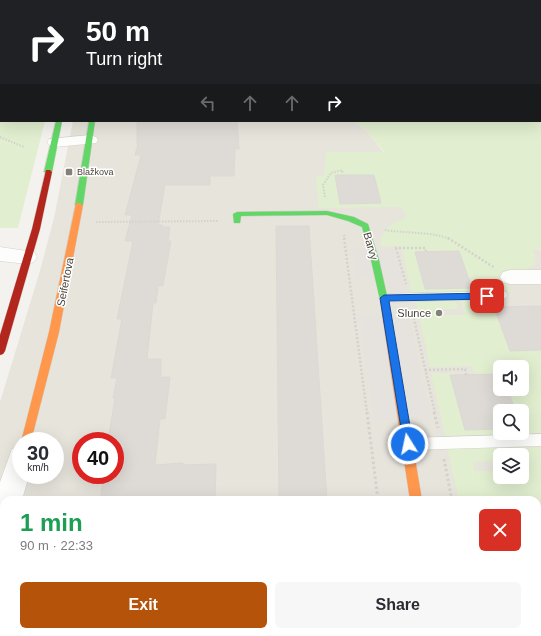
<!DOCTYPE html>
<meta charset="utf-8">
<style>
body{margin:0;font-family:Arial,sans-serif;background:#f7f7f7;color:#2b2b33;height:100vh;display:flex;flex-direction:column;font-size:15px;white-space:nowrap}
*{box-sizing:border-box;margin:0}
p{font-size:13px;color:#7c7c81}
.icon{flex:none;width:22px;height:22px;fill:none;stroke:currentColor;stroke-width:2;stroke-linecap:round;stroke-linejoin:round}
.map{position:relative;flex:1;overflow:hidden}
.side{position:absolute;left:0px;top:496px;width:541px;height:140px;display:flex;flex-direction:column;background:#fff;border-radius:12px 12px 0 0;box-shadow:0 4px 16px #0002}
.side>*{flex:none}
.guide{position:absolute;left:0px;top:0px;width:541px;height:122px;box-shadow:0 4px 16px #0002;background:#202124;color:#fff;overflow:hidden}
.controls{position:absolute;left:493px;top:360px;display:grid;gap:8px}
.controls a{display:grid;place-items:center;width:36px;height:36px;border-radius:6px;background:#fff;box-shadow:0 4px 16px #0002;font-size:20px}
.speed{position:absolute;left:12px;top:432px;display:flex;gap:8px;font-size:20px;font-weight:700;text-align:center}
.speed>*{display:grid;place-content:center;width:52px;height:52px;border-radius:50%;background:#fff;box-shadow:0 4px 16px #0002;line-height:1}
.speed small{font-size:10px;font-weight:400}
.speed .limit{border:6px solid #d22;background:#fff;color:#111}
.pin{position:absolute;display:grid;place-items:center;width:34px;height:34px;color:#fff;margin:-17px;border-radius:8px;box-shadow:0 2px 6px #0006}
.me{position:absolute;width:44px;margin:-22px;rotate:350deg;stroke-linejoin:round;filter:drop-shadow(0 0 3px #0008)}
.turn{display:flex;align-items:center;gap:14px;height:84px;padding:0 20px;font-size:18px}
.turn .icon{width:52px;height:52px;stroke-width:2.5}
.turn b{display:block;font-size:28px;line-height:34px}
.lanes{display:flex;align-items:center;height:38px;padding:0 20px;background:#0003;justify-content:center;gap:20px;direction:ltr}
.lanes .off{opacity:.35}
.round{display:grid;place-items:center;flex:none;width:42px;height:42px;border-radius:6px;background:#f7f7f7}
.head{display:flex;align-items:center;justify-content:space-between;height:68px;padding:0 20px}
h1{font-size:24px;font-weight:700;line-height:30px;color:#1e9e55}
.action{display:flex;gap:8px;margin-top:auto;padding:8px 20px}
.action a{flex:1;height:46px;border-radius:6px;background:#b45309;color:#fff;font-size:16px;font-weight:700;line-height:46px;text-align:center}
.action a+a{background:#f7f7f7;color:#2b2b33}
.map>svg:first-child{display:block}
.residential{fill:#e7e4dc;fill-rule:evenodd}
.green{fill:#e1eecf}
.parking{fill:#e6e3df}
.building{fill:#dedbd6;stroke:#dcd9d4}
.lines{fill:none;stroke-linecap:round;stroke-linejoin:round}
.lane-casing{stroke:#d2d0cb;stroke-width:1}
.street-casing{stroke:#d2d0cb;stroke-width:1}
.fast-casing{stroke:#d3cfc5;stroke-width:1}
.slow-casing{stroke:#d3cfc5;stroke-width:1}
.jam-casing{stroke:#d3cfc5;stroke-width:1}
.path-far3{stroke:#d3d2cc;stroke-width:1.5;stroke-dasharray:1 1;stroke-linecap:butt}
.path-far2{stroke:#d3d2cc;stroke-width:2;stroke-dasharray:1.5 1.5;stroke-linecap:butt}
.path-far1{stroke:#d3d2cc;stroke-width:2.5;stroke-dasharray:2 2;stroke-linecap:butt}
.path{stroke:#d3d2cc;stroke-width:3;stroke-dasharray:2.5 2.5;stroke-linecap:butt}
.lane{fill:#fdfdfc;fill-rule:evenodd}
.street{fill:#fdfdfc;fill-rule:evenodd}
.fast{fill:#63d668;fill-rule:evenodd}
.slow{fill:#ff974d;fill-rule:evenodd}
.jam{fill:#b3261e;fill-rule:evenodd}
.route{fill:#1a73e8;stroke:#114b97}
.poi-dot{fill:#868178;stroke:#fff;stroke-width:1.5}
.labels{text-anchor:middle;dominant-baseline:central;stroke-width:3;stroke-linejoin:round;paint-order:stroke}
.far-poi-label{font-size:9px;fill:#4b4439;stroke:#fff;text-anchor:start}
.street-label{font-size:11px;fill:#4b4439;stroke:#fff}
.poi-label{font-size:11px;fill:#4b4439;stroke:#fff;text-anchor:end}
</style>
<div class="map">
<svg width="541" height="636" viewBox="0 0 541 636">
<rect width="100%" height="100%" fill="#f4f2ee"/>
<path class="residential" d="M73 121H352L365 129 384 153 487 233 541 251V636H0V402L39 274 54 218ZM500 367H522V389H500ZM500 411H522V433H500ZM21 441H55V475H21ZM81 441H115V475H81ZM500 455H522V477H500ZM4 500H537V632H4Z"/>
<path class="green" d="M223 0H541V251L532 248 536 259 535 265 524 270 511 283 507 284 511 292 412 294 401 246H380C382 229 391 223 406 218L402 207 319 208 316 176H324L326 152H384L365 129 352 121H540V1Z
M0 13 1 121H45L18 228H0Z
M491 300 510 351 541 350V434L445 436 431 373H453V375H450L465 430 500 429V433H522V411H515L508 389H522V367H500V374H475L472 366 430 367 416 301H456L458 309H438L439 315H465L460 301Z
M541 447V561H537V500H459L447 448H494L498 461 473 462 475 471H500V477H522V455H502L500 448Z
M440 632H520L521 636H437Z"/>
<path class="parking" d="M395 249 405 294 389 293 386 278H356L352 250Z
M392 302H406L431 420H374L360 316H394Z"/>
<path class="building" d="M137 121H237L239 149H235L234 176H210V185H165L158 225H163L162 227H170L168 241H171L163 286H158L156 303H153L147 359H161V377H170L165 419H160L155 465 183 463 182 465 216 464 215 500H100L104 475H115V441H108L115 398H113L117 378H111L122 319H117L120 304 133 241H125L132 215H125L141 155H135L138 144H137Z
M335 175H374L381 203 340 204Z
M276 226H309L327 500H279Z
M459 251 472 288 425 289 415 252Z
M541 306V350L510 351 494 307Z
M500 374V389H508L515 411H500V429L465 430 450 375Z"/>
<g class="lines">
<defs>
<path id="lane" d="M85 0H91V1H85Z
M502 291 506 292 507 295 506 298 502 299 384 302 380 301 379 298 380 295 384 294Z
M541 434V446L408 450 403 448 401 444 403 440 408 438Z
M0 587H4V603H0Z"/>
<path id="street" d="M90 135 96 137 98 140 96 143 55 147 49 145 47 142 49 139Z
M0 247 34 252 37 257 34 262 27 264 0 261Z
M510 270H541V284H510L503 282 500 277 503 272Z
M21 446V475H29L22 500H4V532L0 533V482L12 449Z
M349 632H383L381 636H347Z"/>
<path id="fast" d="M56 121H62L52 172 48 174 44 172Z
M89 121H95L83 205 79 207 75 205Z
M327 211 354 217 368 224 379 260 388 300 387 302 384 303 380 300 371 260 362 227 348 221 327 215 241 216 240 223H234L233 214 237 212Z"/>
<path id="slow" d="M67 0H71V1H67Z
M76 203H79L83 205 59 332 31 441 21 442 49 332Z
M384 297 388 300 422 500H410L380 300Z"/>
<path id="jam" d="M46 170H50L52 172 40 229 5 351 3 354 0 355V335L32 229Z"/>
</defs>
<use href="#lane" class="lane-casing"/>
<use href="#street" class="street-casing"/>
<use href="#fast" class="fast-casing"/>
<use href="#slow" class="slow-casing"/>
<use href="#jam" class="jam-casing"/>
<path class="path-far3" d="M439 0 444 1"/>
<path class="path-far2" d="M0 137 24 147
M325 197 323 185 331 173 342 170 343 174
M96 222 219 221
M385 230C402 233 437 232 449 239
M344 235 345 239"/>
<path class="path-far1" d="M344 238 367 413
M448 238 495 268
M395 248H425L426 251
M396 248 406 284
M412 310 435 413
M425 370 465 369 466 375"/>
<path class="path" d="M367 412 378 500
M434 412 438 428
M444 459 452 500
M238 632V636
M297 636 301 632
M427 636 430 632"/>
<use href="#lane" class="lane"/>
<use href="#street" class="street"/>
<use href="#fast" class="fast"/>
<use href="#slow" class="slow"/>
<use href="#jam" class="jam"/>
</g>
<path class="route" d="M487 293 491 296 487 299 389 301 413 444 412 447 408 448 404 447 380 298 384 295Z"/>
<g class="poi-dot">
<rect x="65" y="168" width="8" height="8" rx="2"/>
<circle cx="439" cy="313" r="4"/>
</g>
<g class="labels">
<g class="far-poi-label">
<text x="77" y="172">Blažkova</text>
</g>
<g class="street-label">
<text transform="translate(371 246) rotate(74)">Barvy</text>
<text transform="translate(65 282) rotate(-79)">Seifertova</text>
</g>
<g class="poi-label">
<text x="431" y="313">Slunce</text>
</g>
</g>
</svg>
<div class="controls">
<a><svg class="icon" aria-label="sound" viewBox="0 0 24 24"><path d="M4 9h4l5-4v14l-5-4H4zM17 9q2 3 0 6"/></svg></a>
<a><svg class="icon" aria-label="search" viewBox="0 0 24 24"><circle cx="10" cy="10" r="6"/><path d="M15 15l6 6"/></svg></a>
<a><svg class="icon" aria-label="layers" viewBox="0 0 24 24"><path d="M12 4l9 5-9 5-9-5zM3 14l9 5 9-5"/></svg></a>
</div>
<div class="speed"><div>30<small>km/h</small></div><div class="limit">40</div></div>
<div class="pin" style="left:487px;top:296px;background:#d93025"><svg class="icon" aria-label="arrive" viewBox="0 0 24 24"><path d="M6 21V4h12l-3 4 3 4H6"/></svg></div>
<svg class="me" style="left:408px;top:444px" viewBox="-20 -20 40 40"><circle r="17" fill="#1a73e8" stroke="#fff" stroke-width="3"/><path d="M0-11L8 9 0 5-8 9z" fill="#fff"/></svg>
<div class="guide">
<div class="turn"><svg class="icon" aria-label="right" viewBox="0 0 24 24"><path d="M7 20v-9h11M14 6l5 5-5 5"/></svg><div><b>50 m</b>Turn right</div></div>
<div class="lanes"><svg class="icon off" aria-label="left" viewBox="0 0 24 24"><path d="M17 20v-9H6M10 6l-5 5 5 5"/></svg><svg class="icon off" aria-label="ahead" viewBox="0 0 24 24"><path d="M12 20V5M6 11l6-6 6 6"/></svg><svg class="icon off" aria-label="ahead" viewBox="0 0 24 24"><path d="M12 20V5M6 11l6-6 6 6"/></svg><svg class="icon" aria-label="right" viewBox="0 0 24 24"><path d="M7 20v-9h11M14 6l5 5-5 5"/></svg></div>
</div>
<section class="side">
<div class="head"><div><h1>1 min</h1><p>90 m · 22:33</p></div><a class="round" style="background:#d93025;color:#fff"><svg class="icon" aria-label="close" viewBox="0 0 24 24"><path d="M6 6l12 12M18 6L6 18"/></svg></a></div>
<div class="action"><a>Exit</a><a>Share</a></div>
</section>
</div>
